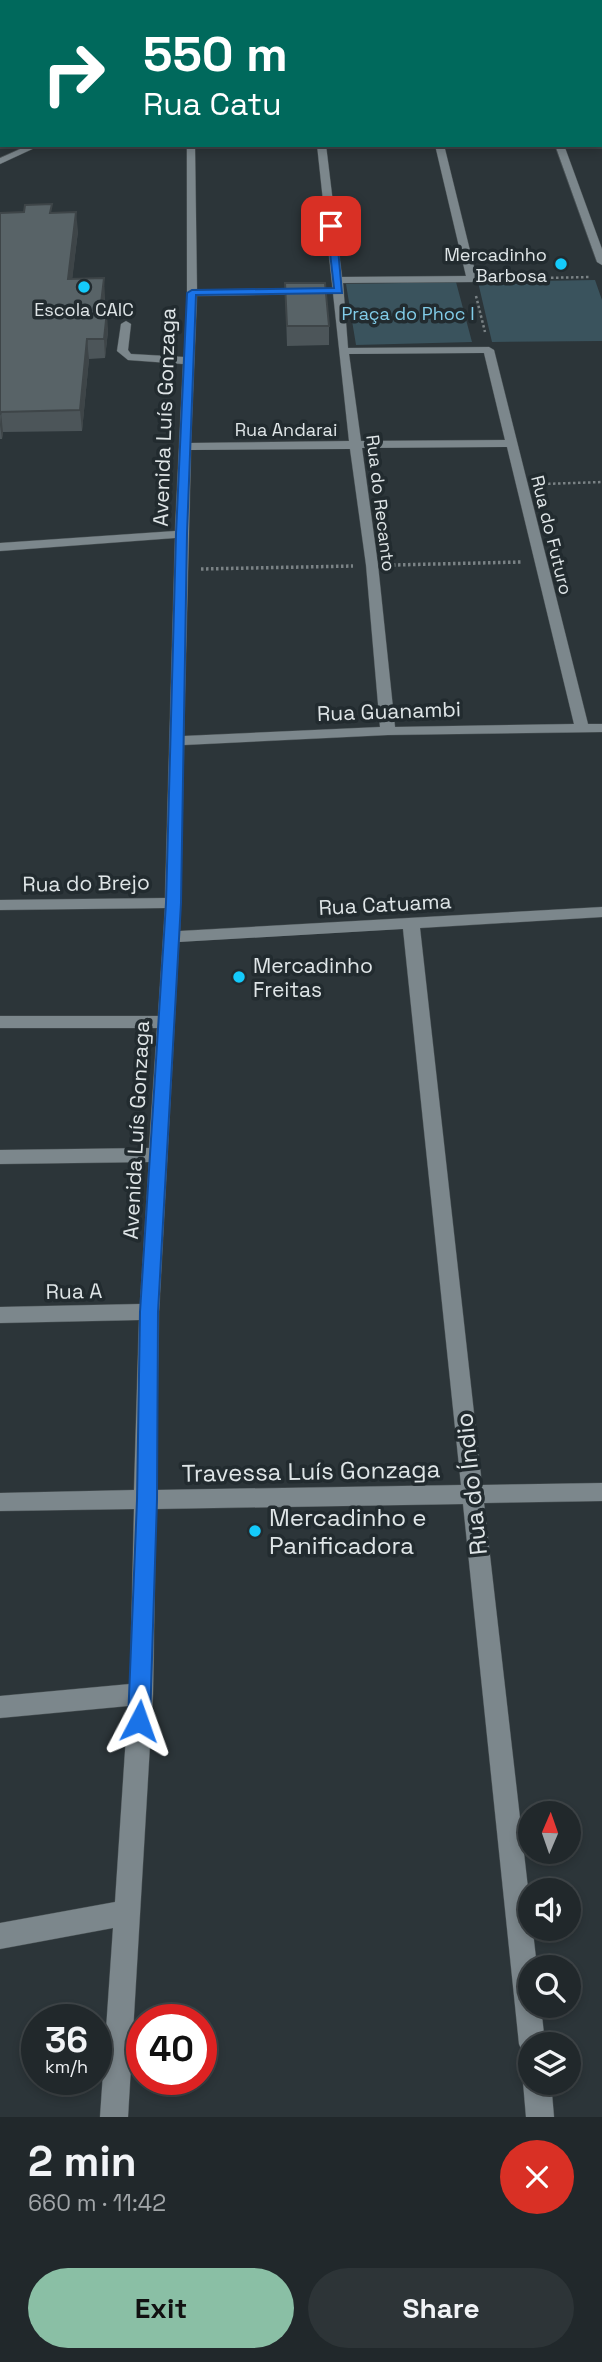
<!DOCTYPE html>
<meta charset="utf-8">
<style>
body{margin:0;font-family:"Space Grotesk",sans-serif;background:#2d3437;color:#f1f3f6;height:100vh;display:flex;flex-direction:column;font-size:26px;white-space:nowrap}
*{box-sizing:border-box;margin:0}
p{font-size:23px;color:#a2a6a9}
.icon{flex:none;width:38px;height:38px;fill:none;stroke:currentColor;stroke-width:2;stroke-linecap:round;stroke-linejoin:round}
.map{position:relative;height:2117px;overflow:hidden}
.side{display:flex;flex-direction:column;background:#21282b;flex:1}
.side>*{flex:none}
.banner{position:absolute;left:0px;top:0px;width:602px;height:147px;box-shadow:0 4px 10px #0003,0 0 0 2px #3e4447;background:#00695c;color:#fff;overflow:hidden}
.needle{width:46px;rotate:2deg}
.tools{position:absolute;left:518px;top:1801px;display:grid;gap:14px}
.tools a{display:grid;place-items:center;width:63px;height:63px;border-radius:50%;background:#21282b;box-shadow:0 4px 10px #0003,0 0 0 2px #3e4447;font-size:35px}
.speed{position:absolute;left:21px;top:2004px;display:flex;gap:14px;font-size:35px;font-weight:700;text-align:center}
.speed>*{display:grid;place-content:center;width:91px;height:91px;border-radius:50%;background:#21282b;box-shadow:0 4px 10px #0003,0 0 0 2px #3e4447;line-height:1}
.speed small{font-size:18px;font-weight:400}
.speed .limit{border:10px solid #d22;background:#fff;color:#111}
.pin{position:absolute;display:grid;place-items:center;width:60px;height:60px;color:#fff;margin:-30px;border-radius:14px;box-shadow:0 4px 10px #0006}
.me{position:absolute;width:77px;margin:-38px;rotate:4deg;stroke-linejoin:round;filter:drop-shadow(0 0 5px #0008)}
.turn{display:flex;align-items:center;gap:24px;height:147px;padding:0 28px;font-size:32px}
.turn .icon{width:91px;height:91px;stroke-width:2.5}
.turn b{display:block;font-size:49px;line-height:60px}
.round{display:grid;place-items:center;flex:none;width:74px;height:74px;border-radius:37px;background:#2d3437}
.headline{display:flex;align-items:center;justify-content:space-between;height:119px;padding:0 28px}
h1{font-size:42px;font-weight:700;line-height:52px}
.button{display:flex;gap:14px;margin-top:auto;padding:14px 28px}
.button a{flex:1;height:80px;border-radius:42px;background:#8abfa5;color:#111;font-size:28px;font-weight:700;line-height:80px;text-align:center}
.button a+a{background:#2d3437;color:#f1f3f6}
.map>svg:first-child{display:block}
.green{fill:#3a535d}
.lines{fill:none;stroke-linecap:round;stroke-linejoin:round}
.river{fill:#436e7e;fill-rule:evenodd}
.minor-casing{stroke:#495154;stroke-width:1}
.path-far1{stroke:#7a8285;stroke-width:2.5;stroke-dasharray:2.5 2.5;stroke-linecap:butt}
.path{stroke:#7a8285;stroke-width:3.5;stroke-dasharray:2.5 2.5;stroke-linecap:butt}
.minor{fill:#7c878c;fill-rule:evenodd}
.wall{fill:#4c5559}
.shaded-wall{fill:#3e4548}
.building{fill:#586367;stroke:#3e4548;stroke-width:2}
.route{fill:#1a73e8;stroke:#114b97;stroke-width:2}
.poi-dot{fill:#14cafb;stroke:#222b2f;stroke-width:2.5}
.labels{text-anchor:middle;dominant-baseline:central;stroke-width:7;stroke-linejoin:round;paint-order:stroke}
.far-poi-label{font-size:18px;fill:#dfe5e7;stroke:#222b2f;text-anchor:end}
.far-park-label{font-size:18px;fill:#81cce8;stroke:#222b2f}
.far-street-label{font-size:18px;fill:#dfe5e7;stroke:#222b2f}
.street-label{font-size:21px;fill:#dfe5e7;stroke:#222b2f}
.poi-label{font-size:21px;fill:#dfe5e7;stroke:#222b2f;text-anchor:start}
.near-street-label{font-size:24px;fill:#dfe5e7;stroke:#222b2f}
.near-poi-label{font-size:24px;fill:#dfe5e7;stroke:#222b2f;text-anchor:start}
</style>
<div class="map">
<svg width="602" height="2117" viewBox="0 0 602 2117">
<rect width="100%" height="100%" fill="#2c3539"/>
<path class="green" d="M595 280 602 300V341L492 342 478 282Z
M456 282 472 342 356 345 346 284Z"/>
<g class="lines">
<path class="river" d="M232 0H257L258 2H233Z"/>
<defs>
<path id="minor" d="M71 0H83L68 2Z
M192 0H200L191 2Z
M285 0H293L294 2H286Z
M412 0H422L410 2Z
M557 0H568L570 2H559Z
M600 12H602V16H600Z
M0 18H2V22H0Z
M0 53H2L0 58Z
M600 72H602V76H600Z
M0 87H2V93H0Z
M29 145H41L0 164V158Z
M187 145H195L197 290 307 288 312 291 307 294 197 296 191 443 349 441 317 145H326L342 277 466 276 435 145H444L477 279 472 282 343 283 348 348 489 347 494 350 588 724H602V732L388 735 184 745 180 931 602 907V917L420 928 482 1485 602 1483V1501L484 1503 537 1967H530V2006H541L545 2044H530V2057L523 2053 519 2044 463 1504 156 1509 153 1694 128 2117H100L113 1928 0 1949V1923L115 1902 128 1706 0 1718V1696L130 1684 134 1509 0 1511V1493L134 1490 139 1320 0 1323V1307L140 1304 149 1162 0 1164V1150L149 1148 157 1028H0V1016H158L165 908 0 910V900L165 898 175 538 0 551V543L175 531 183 364 128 360 117 351 121 324 126 321 131 324 128 350 131 354 184 357 187 293ZM484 353 505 440 361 441 349 354ZM507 447 574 724 395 727 378 565 362 448ZM350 449 366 565 380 727 184 736 191 450ZM403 929 461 1485 156 1490 159 1312 179 942Z
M555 145H564L602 249V265L597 262Z
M530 2071V2082H551L554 2117H526L523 2082Z"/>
</defs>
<use href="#minor" class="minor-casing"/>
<path class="path-far1" d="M491 279 591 277
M476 296 485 332
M543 484 602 482"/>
<path class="path" d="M393 565 521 562
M201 569 353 566"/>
<use href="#minor" class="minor"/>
</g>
<path class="wall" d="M0 213H52L78 231 72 279 105 297 104 311 108 331 105 358 89 359 82 431 3 432 2 439H0Z
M285 283 329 326V345L287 346Z"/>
<path class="shaded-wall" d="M76 212 78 231 70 298 68 279Z
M104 278 105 297 102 331 100 312Z
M107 311 108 331 105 358 104 339Z
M87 339 89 359 82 431 80 410Z
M1 412 3 432 2 439 0 425Z"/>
<path class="building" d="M52 204 50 213 76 212 68 279 104 278 100 312 107 311 104 339H87L80 410 1 412 0 415V213L24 212 25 205Z
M285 283H325L329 326H287Z"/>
<path class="route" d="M331 224 336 226 342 293 196 295 187 534 181 903 158 1312 157 1500 150 1721 147 1728 139 1731 131 1728 128 1721 137 1500 140 1312 166 903 176 534 187 293 192 290 334 288 327 226Z"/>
<g class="poi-dot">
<circle cx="561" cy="264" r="7"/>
<circle cx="84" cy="287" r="7"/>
<circle cx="239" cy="977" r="7"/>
<circle cx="255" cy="1531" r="7"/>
</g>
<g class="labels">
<g class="far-poi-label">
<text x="547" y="254">Mercadinho<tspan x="547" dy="21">Barbosa</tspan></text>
<text x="84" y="309" text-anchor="middle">Escola CAIC</text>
</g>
<g class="far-park-label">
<text x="408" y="313">Praça do Phoc I</text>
</g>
<g class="far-street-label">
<text x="286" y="429">Rua Andarai</text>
<text transform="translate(381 503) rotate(83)">Rua do Recanto</text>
<text transform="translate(552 535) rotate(76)">Rua do Futuro</text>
</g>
<g class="street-label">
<text transform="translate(164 417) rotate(-88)">Avenida Luís Gonzaga</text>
<text transform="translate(389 711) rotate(-2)">Rua Guanambi</text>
<text transform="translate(86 883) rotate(-1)">Rua do Brejo</text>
<text transform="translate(385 904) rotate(-3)">Rua Catuama</text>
<text transform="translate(136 1130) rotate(-87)">Avenida Luís Gonzaga</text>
<text transform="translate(74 1291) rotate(-1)">Rua A</text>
</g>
<g class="poi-label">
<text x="253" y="965">Mercadinho<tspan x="253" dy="24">Freitas</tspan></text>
</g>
<g class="near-street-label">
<text transform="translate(311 1471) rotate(-1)">Travessa Luís Gonzaga</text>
<text transform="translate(471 1484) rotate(-96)">Rua do Índio</text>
</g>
<g class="near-poi-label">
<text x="269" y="1517">Mercadinho e<tspan x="269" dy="28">Panificadora</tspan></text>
</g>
</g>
</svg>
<div class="tools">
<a><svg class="needle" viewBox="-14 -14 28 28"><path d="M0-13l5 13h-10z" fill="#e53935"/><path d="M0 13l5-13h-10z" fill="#a2a6a9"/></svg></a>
<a><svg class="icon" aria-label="sound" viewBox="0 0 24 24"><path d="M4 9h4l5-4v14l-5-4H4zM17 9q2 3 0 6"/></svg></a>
<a><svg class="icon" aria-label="search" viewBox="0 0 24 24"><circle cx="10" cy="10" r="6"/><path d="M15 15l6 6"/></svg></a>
<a><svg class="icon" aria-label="layers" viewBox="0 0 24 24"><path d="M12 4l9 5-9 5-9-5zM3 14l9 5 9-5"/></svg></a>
</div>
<div class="speed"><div>36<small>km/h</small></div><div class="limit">40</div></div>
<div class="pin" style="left:331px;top:226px;background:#d93025"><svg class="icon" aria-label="arrive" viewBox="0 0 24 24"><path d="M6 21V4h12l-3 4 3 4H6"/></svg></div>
<svg class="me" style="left:139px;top:1721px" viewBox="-20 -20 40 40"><path d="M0-17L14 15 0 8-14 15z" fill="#1a73e8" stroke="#fff" stroke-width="4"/></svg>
<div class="banner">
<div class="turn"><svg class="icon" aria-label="right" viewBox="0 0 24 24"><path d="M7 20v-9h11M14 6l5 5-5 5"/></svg><div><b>550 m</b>Rua Catu</div></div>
</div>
</div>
<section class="side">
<div class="headline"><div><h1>2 min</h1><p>660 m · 11:42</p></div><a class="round" style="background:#d93025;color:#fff"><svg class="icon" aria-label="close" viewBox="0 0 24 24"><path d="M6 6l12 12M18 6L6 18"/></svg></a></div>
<div class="button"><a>Exit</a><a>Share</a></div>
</section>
